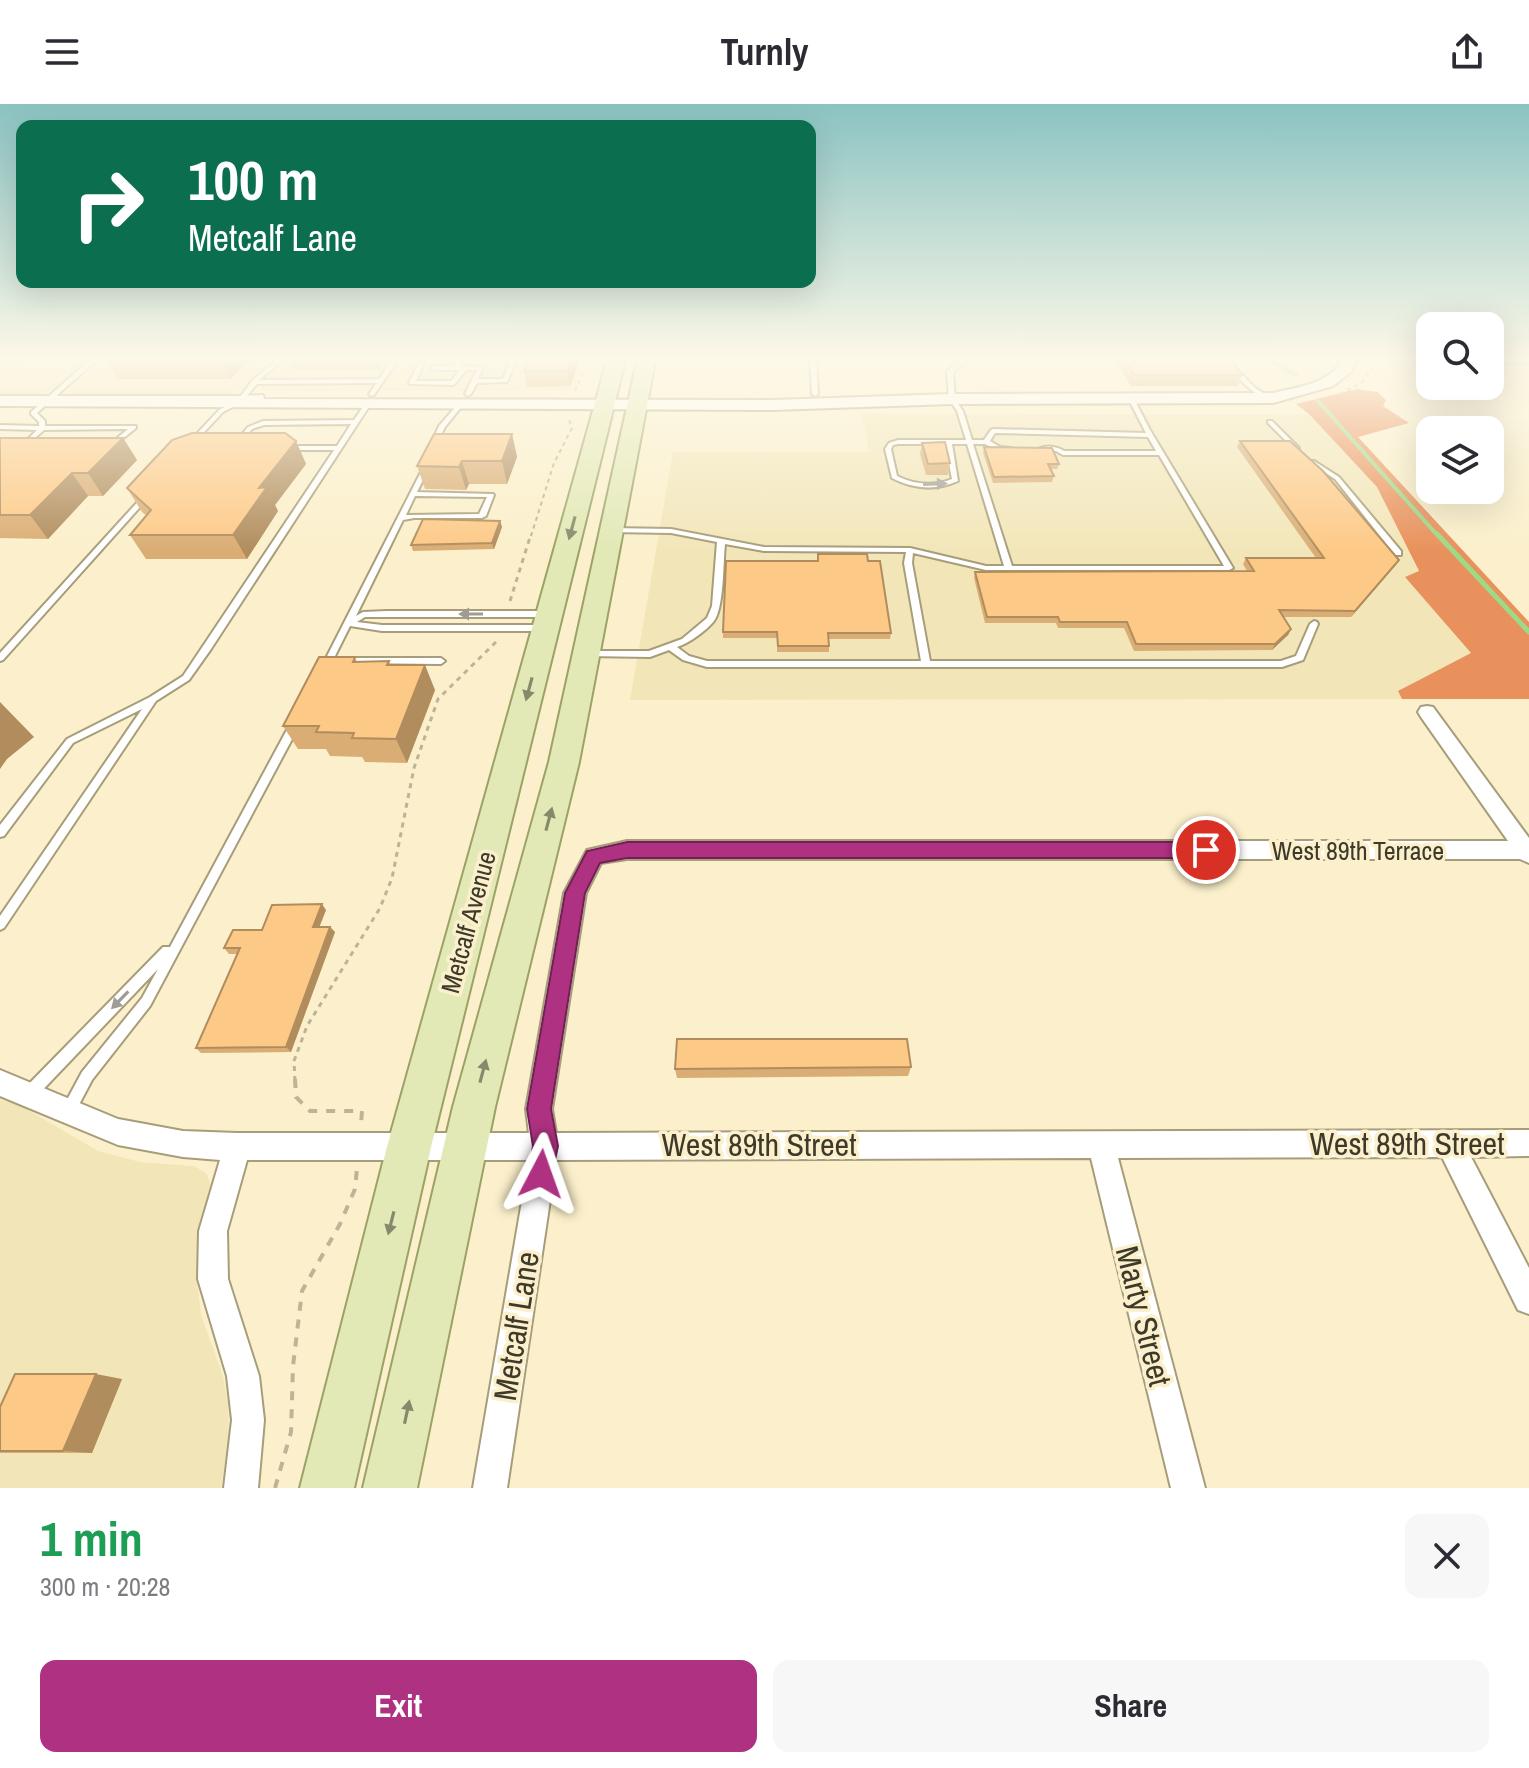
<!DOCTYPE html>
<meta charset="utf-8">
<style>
body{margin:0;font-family:"Archivo Narrow",sans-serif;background:#f7f7f7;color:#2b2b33;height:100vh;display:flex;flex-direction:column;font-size:30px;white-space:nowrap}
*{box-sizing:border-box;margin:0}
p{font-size:26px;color:#7c7c81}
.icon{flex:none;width:44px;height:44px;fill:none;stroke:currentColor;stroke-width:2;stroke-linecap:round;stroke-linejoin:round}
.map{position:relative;height:1384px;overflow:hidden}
.sheet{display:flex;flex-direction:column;background:#fff;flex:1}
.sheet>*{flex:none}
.hud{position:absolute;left:16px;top:16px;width:800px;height:168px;border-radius:16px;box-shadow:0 8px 32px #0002;background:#0b6e4f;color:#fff;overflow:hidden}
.fabs{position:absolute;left:1416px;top:208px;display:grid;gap:16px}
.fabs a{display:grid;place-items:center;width:88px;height:88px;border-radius:16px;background:#fff;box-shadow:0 8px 32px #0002;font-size:40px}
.pin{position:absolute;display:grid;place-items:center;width:68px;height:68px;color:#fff;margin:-34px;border:4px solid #fff;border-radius:50%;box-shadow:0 2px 8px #0007}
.me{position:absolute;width:88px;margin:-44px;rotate:4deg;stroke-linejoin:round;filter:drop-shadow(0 0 6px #0008)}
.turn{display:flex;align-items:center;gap:28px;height:168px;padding:0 40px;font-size:36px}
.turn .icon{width:104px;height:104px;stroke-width:2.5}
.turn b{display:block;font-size:56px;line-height:68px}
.round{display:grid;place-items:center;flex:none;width:84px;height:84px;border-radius:16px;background:#f7f7f7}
.summary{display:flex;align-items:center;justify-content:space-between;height:136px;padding:0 40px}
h1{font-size:48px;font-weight:700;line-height:60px;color:#1e9e55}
.primary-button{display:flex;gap:16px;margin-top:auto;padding:16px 40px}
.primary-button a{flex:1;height:92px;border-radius:16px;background:#af3181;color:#fff;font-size:32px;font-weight:700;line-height:92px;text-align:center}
.primary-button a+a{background:#f7f7f7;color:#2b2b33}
header{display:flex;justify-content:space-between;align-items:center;height:104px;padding:0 40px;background:#fff;font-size:36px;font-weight:700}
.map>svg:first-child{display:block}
.built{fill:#f2e6b9}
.forest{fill:#e9915c}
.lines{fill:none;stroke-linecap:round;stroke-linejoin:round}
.stream-far1{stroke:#9ed986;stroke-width:4}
.stream{stroke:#9ed986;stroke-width:5}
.service-casing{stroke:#a79d7a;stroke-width:4}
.minor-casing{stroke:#a79d7a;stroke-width:4}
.tertiary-casing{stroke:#a79d7a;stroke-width:4}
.primary-casing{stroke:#9ca266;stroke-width:4}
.path-far2{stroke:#bcb496;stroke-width:2;stroke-dasharray:4 4;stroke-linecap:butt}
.path-far1{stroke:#bcb496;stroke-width:3;stroke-dasharray:5 5;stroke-linecap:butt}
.path{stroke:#bcb496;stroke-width:4;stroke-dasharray:9 9;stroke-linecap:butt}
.service{fill:#fff;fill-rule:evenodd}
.minor{fill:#fff;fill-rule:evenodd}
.tertiary{fill:#fff;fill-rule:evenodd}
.primary{fill:#e2e9b6;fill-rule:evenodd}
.wall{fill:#daad74}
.shaded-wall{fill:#b18d5e}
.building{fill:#fdc987;stroke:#b18d5e;stroke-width:2}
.oneway{fill:#9e9c95}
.oneway2{fill:#88896a}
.route{fill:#af3181;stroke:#722054;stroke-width:2}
.labels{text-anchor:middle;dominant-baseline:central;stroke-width:7;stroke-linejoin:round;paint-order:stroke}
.street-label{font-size:26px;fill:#3e3a2b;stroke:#fbf0cb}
.near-street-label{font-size:32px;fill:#3e3a2b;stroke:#fbf0cb}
</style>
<header><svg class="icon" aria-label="menu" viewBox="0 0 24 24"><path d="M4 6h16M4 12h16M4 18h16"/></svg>Turnly<svg class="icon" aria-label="share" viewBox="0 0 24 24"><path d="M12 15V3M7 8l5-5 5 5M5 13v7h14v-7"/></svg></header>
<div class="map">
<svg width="1529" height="1384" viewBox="0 0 1529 1384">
<rect width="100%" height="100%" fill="#fbf0cb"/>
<path class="built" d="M0 253H91L42 293H0Z
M105 253H278L242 285 231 290 63 292Z
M291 253H584L574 286 568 287H260L267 273Z
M862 310H1309L1377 383 1419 468 1406 473 1471 549 1398 587 1402 595 630 596 673 348H869Z
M0 996 18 1000 98 1047 140 1058 194 1062 206 1069 211 1081 197 1148V1175L201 1211 223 1272 228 1300 229 1334 221 1384H0Z"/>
<path class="forest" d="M1357 285 1377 288 1386 296 1383 302 1409 319 1358 333 1529 518V595H1402L1398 587 1471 549 1405 473 1419 467 1377 383 1309 310 1296 300Z"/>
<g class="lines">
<path class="stream-far1" d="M1263 253 1296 271
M1318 297 1438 432"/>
<path class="stream" d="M1437 430 1529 528"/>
<defs>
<path id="service" d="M22 253H75L72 255H25Z
M93 253H100L37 309 45 317V322H136V324L115 341 110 340 128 325 44 326 29 339 26 337 37 326 0 325V321L39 322V318L31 310V308Z
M280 253H287L259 276 379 275 394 253H400L374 291 372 292 369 290 377 279 257 280 242 298 223 308 194 339H190V337L219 306 238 296 252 277Z
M424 253H431L425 257 416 277H451L460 266H434L431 264 434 262H454L458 253H464L460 262 483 263 478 275H503L512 253H518L507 278 477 279 471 290 468 292 465 290 477 266H466L455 280 453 281 410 280 409 279 420 256Z
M810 253H816L818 290 815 292 812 290Z
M965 253H972L953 268 955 295 963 307 972 336H984L991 326 993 325 1146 329 1129 296 1134 295 1150 326 1233 464 1229 466H986L913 449 912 459 930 557H1281L1296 552 1310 520 1314 517 1317 518 1318 520 1303 556 1282 563H707L683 556 669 546 650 553 585 552 584 550 588 547H649L682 535 707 514 712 502 717 438 671 429 609 428V424H612L671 425 764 443 910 444 986 462H1004L967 340H952L958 377C936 387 913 385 892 374L885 345 889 339 898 336H966L957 307 949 295 947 267ZM995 329 1148 333 1156 347H1064C1057 342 1045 341 1038 345L1041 347H1056L1063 351H1159L1224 462H1012L973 340H985L999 347 1011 346V344L1000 343 990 337ZM898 340H945L952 375C934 382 915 381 897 372L891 345 893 341ZM725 440 764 447 906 448 904 459 921 557H707L689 552 677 543C689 539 706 527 714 517 724 504 723 458 725 440Z
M1220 253H1226L1254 283 1269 293V295C1249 290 1234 268 1220 253Z
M367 299 370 301 211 545 189 576 156 597 4 824 0 826V812L142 605 73 639 4 732 0 733V721L67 635 150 593 183 572 334 346H285L282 344 285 342H337L351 320 264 321 252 325 241 338H237V336L248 323 263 317 354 316 365 300Z
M457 301 462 302 445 323 436 341H432L431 340 439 322Z
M1268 317H1272L1299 344V346H1295L1268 319Z
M1310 357H1314L1339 373 1401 447V451H1395L1335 375 1310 359Z
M427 360 430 362 417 388 493 390 494 391 486 412 482 414H414L403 416 356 512 363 508 387 507H548L552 510 548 513H365L357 518 382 521H545L549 524 545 527H382L350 522 329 564H323L322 562 424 362ZM415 392 487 393 479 410 406 411Z
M143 392 149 393 3 556 0 557V549Z
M346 554H441L445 557 441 560 343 559 342 557Z
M294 619 299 622 150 902 92 976 73 1012 68 1014 63 1012 61 1007 82 968 142 894 158 865 33 996 28 997 23 996 22 991 23 986 163 843H170L289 622Z"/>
<path id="minor" d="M1490 253H1529V259L1490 258Z
M1427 602 1433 603 1529 734V759L1520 755H627L601 759 586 789 552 1005 556 1029 1529 1026V1052L1471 1053 1529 1164V1210L1518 1206 1442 1053 1118 1054 1205 1384H1171L1091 1054 556 1056 507 1384H473L529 1056H247L227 1127 228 1175 259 1272 264 1316 258 1384H224L232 1316 227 1272 198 1175 199 1127 220 1056 183 1053 118 1041 0 992V966L118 1015 183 1027 237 1029H529L526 1005 564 789 587 746 627 737H1508L1421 613 1418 608 1421 603Z"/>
<path id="tertiary" d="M1343 253H1357L1351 268 1333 282 1273 299 952 300 772 306 0 302V292H240L263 291 264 295 772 296 952 290 1273 289C1297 283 1333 280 1343 253Z"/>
<path id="primary" d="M608 253H626L431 1043 354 1384H300L387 1043Z
M638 253H656L579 658 495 1003 417 1384H363L453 1003 549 658Z"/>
</defs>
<use href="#service" class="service-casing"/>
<use href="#minor" class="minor-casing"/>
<use href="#tertiary" class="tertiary-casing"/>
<use href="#primary" class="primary-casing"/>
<path class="path-far2" d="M575 287 589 253
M1340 290 1362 278 1377 258 1430 259
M531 432 554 359 572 324 568 313"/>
<path class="path-far1" d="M510 497 531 430
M295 977 294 957 307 922 380 804 392 774 414 664 438 595 499 535"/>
<path class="path" d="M295 975 296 993 310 1007H362L361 1021
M275 1384 291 1328 293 1262 302 1187 340 1120 355 1085 357 1064"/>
<use href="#service" class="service"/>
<use href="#minor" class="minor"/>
<use href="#tertiary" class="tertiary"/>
<use href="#primary" class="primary"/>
</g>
<path class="wall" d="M251 253 231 275H118L106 254Z
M287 253H386L378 266H292Z
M529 253H581L570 282 527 283 524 267Z
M1108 253H1228L1242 271 1238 282H1131L1115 257H1110Z
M512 330 517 353 507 380H469L466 386 425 385 417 362Z
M0 334H123L137 356 103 392H88L48 435 0 434Z
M296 337 306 360 275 401 278 407 247 455H146L130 431 147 412 142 408 127 384Z
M1240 337 1399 456 1351 513H1283L1291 525 1288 531 1272 546 1134 547 1124 524H1058L1056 519H985L974 474 975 468 1247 467 1243 460 1246 454H1316L1237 343Z
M922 339 950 359 948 371H926L920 350Z
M984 343 1059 360 1057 365H1051L1054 372 1052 378 993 379 983 349Z
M500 417 502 423 494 445 413 447 411 441Z
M868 457 891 529 890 535H829V548H777V534H723V528Z
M355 553 357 558 389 557 391 561 435 586 407 659 365 658 362 653 330 652 326 645H298L283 622Z
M326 806 319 823H330L335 828 291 948 201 949 196 944 237 850H229L224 844 262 826Z
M911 963 908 972 677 974 675 965Z
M122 1275 92 1349H0V1303Z"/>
<path class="shaded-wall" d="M222 253H251L231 275Z
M373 253H386L378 266Z
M573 253H581L570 282 567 267Z
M512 330 517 353 507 380 502 357Z
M123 334 137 356 103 392 88 369Z
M296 337 306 360 275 401 278 407 247 455 233 431 259 384Z
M462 357 469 380 466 386 459 363Z
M72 369 88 392 48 435 30 411Z
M500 417 502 423 494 445 492 439Z
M1399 456 1395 462 1351 513 1355 507Z
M1291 525 1288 531 1272 546 1275 540Z
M425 561 435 586 407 659 396 635Z
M0 598 34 633 7 655 0 665Z
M322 800 326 806 317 829 313 823Z
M330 823 335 828 291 948 286 943Z
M96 1270 122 1275 92 1349 63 1347Z"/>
<path class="building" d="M107 253H222L221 254Z
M529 253H573L567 267H524Z
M1123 253H1228L1242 271H1134Z
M192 329H285L296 337 259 384 267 383 233 431H130L151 406 127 384 172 336Z
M434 330H512L502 357H462L459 363 417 362Z
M0 334H123L88 369H72L30 411H0Z
M1240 337H1290L1323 367 1399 456 1355 507 1279 506 1291 525 1275 540H1136L1127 518H1060L1058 513H987L975 468 1254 467 1246 454H1324Z
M945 338 950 359 928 360 922 339Z
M984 343 1052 344 1059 360H1048L1054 372 994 373Z
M423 415 500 417 492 439 411 441Z
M818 450H867L868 457H880L891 529H828L829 542H778L777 528H723L726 457H818Z
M319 553H355L353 558 389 557 387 561H425L396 635 352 634 354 629 316 628 319 622H283Z
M322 800 313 823H330L286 943 196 944 240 844H224L233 826H262L272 801Z
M677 935H907L911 963 675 965Z
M15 1270H96L63 1347H0V1303Z"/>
<defs><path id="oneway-solid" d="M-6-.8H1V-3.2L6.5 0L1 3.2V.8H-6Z" transform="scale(2)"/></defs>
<g class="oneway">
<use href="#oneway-solid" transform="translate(935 380) rotate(-2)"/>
<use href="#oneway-solid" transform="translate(471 510) rotate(180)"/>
<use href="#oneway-solid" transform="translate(120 896) rotate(134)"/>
</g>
<g class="oneway2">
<use href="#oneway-solid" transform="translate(572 424) rotate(105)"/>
<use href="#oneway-solid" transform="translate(529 585) rotate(105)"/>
<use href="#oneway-solid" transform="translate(549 715) rotate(-75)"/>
<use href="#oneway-solid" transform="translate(483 967) rotate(-75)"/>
<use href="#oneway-solid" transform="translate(391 1119) rotate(104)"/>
<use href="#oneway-solid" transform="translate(407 1308) rotate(-78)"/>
</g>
<linearGradient id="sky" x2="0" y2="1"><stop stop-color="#8ac3c1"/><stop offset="0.57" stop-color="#fdf8e8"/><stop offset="1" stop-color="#fdf8e8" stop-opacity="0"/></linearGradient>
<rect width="1529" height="447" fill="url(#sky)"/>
<path class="route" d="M627 738H1206L1213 740 1216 746 1213 751 1206 754H627L600 759 585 789 551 1005 558 1042 550 1079 541 1083 532 1079 528 1070 533 1042 527 1005 565 789 587 747Z"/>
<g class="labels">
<g class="street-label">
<text x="1358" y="746">West 89th Terrace</text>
<text transform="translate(468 818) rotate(-75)">Metcalf Avenue</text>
</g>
<g class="near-street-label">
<text x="1407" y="1039">West 89th Street</text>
<text x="759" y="1040">West 89th Street</text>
<text transform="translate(1144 1212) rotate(76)">Marty Street</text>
<text transform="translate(516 1222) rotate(-81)">Metcalf Lane</text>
</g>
</g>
</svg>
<div class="fabs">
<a><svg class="icon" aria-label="search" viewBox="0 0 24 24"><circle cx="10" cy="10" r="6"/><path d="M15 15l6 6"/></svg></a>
<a><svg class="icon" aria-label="layers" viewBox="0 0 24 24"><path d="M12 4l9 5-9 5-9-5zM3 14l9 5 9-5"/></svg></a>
</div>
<div class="pin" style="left:1206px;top:746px;background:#d93025"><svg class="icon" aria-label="arrive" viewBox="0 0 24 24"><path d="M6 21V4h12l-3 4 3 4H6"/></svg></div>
<svg class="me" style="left:541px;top:1070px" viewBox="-20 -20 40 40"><path d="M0-17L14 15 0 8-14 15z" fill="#af3181" stroke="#fff" stroke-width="4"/></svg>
<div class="hud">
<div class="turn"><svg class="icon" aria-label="right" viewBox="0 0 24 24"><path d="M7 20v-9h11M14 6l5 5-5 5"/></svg><div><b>100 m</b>Metcalf Lane</div></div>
</div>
</div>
<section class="sheet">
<div class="summary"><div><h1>1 min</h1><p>300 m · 20:28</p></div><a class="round"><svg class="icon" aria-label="close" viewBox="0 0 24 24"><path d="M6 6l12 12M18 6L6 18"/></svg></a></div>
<div class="primary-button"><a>Exit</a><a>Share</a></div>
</section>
